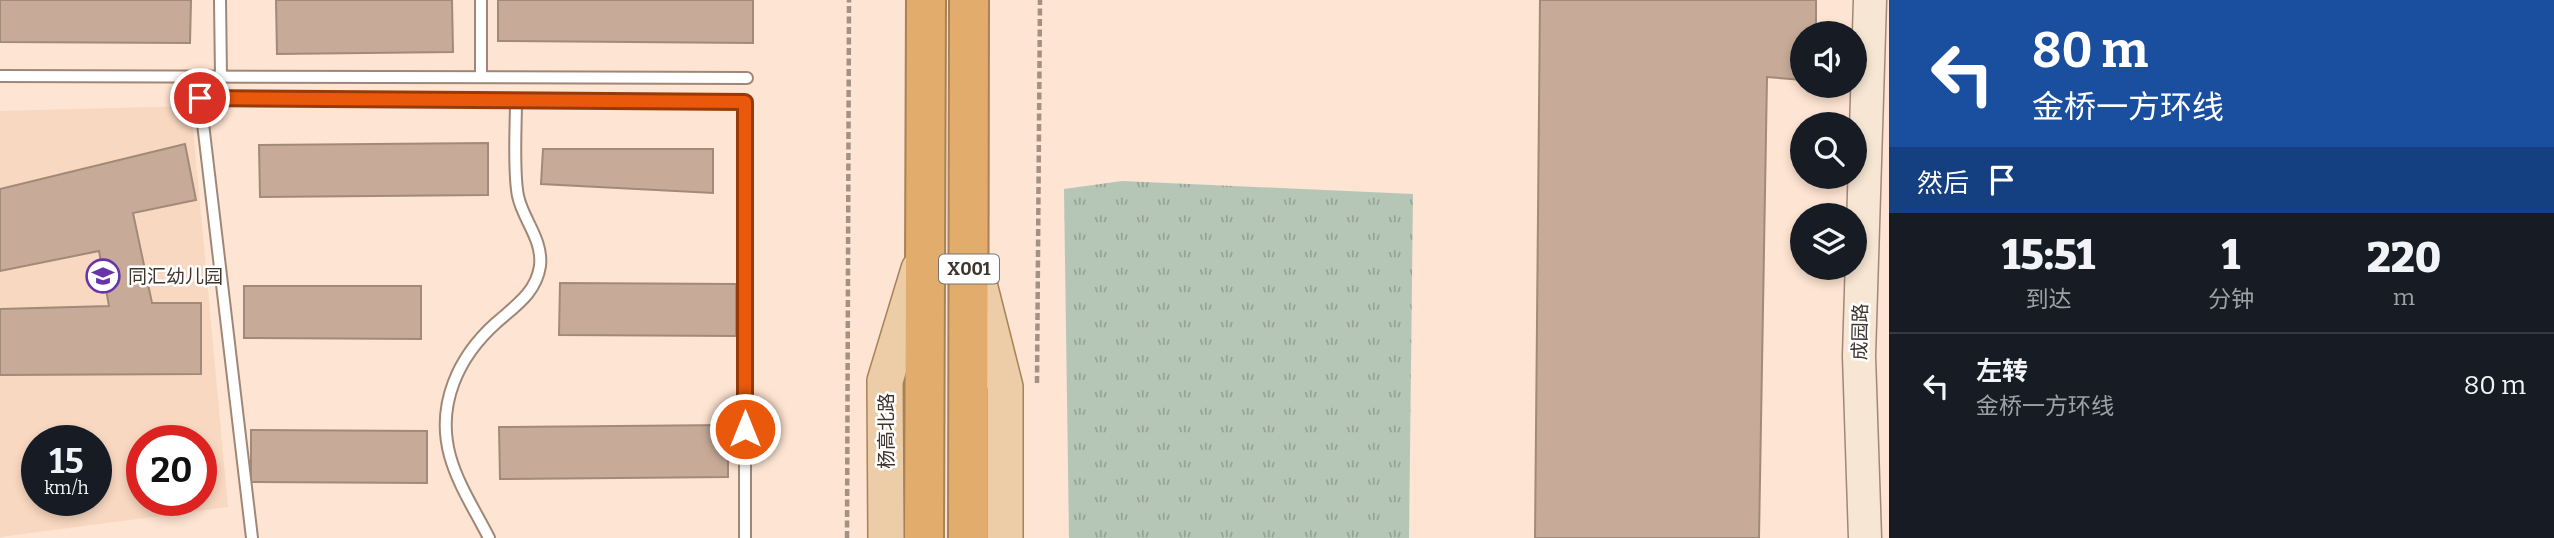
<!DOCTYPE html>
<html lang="zh">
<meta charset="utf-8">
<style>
body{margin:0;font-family:Bitter,"Noto Sans SC",serif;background:#20242c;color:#f1f3f6;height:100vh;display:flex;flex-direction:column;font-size:26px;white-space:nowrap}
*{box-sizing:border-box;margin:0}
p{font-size:23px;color:#9ea1a6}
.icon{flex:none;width:38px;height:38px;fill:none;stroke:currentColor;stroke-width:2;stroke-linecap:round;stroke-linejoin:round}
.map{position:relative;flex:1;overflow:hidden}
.drawer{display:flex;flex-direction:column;background:#171b24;width:665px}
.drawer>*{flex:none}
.top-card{background:#1a4fa0;color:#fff;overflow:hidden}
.fabs{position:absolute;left:1790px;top:21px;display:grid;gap:14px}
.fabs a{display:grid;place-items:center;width:77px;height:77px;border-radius:50%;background:#171b24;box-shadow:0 4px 10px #0003;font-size:35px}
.speed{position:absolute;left:21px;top:425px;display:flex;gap:14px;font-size:35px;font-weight:700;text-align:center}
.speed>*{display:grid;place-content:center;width:91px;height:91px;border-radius:50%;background:#171b24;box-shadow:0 4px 10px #0003;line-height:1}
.speed small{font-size:18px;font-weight:400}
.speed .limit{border:10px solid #d22;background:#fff;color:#111}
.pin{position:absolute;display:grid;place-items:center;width:60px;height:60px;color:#fff;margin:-30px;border:4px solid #fff;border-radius:50%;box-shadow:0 2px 7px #0007}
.me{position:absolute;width:77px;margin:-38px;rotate:0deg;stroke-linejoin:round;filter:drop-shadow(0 0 5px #0008)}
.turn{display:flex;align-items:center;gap:24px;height:147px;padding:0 28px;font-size:32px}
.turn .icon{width:91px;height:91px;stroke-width:2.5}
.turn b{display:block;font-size:49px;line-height:60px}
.then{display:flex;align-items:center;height:66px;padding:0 28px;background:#0003;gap:14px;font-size:26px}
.eta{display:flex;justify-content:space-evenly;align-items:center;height:119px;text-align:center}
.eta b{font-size:42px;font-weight:800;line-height:49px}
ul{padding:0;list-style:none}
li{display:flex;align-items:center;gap:21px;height:105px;padding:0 28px;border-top:2px solid #363941}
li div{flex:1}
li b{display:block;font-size:26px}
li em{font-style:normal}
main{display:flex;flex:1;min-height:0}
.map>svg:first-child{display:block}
.built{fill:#f9d8c1;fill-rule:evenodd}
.park{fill:url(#park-tufts)}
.building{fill:#c7ab98;stroke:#a18a79;stroke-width:2}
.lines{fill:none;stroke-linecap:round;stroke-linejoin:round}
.lane-casing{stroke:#9f8777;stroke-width:14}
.secondary-casing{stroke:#9f8777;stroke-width:35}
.primary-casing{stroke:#a88256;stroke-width:38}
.highway-casing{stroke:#a88256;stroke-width:42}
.path{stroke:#a39184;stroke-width:4.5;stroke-dasharray:7 3.5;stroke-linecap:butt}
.lane{stroke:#fff;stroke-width:10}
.secondary{stroke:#f6e6d3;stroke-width:32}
.primary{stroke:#edcda7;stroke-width:35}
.highway{stroke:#e1ac6c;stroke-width:38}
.route-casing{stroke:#983908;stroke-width:18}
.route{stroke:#ea580c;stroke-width:12}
.labels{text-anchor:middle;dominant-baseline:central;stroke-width:5;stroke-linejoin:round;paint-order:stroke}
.shield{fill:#fff;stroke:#79726d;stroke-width:2}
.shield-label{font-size:18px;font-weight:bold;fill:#3f352e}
.poi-label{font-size:19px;fill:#3f352e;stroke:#fff;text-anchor:start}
.street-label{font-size:19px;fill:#3f352e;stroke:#fff}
</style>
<main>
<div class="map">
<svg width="1889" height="538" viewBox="0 0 1889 538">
<defs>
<pattern id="park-tufts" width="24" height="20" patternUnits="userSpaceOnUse" patternTransform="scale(1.75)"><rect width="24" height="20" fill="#b5c6b6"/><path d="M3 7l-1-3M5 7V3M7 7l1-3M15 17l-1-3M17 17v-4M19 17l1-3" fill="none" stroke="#95a294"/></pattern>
</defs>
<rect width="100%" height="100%" fill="#fee4d2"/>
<path class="built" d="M191 106 228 507 0 537V111ZM37 441H96V500H37ZM142 441H201V500H142Z"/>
<path class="park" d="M1122 181 1413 194 1409 538H1069L1064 189Z"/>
<path class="building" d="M0 0H191L190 43 0 42Z
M276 0H452L453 52 277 54Z
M498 0H753V43L498 41Z
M1540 0H1816V33H1802V80L1767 77 1759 538H1535Z
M488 143V195L260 197 259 145Z
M185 144 196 200 133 213 152 303H201V374L0 375V309L109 306 99 251 0 271V189Z
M543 149H713V193L541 184Z
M560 283 736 284V336L559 335Z
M244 286H421V339L244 338Z
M728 425V477L500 479 499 427Z
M251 430 427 431V483L251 482Z"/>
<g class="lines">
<defs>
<path id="lane" d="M220 0 221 77
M481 0V77
M0 76 747 78
M252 538 200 98 745 102V538
M489 538C476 512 458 485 450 456 436 405 458 357 496 323 515 306 536 293 540 266 543 239 523 220 518 196 513 171 516 127 516 100"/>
<path id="secondary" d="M1865 538 1859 356 1870 0"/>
<path id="primary" d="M976 272 1005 387V538
M886 538 885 381 919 269"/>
<path id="highway" d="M924 538 926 0
M968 538 969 0"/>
</defs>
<use href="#lane" class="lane-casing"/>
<use href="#secondary" class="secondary-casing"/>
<use href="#primary" class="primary-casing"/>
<use href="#highway" class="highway-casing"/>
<path class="path" d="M1037 383 1040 0
M847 538 849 0"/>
<use href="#lane" class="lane"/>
<use href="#secondary" class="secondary"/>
<use href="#primary" class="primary"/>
<use href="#highway" class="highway"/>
</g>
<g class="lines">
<defs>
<path id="route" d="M200 98 745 102V429"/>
</defs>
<use href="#route" class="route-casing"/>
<use href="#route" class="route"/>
</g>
<defs>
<symbol id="school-ring" viewBox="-11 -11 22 22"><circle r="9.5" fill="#fff" stroke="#6934aa" stroke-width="1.5"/><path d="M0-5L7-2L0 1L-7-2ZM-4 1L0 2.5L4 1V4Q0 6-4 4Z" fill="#6934aa"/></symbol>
</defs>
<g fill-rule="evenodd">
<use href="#school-ring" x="84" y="257" width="38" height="38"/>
</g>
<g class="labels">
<rect class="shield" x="939" y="254.5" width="60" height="29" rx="5"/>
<g class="shield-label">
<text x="969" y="269">X001</text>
</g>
<g class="poi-label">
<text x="128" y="276">同汇幼儿园</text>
</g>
<g class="street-label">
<text transform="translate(1860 332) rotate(-89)">成园路</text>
<text transform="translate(886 431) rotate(-90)">杨高北路</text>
</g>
</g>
</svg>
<div class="fabs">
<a><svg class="icon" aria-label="sound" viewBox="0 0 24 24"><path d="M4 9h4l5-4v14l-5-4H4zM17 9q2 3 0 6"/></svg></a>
<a><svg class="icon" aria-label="search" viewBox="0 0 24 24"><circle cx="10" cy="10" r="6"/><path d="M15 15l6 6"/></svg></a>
<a><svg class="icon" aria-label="layers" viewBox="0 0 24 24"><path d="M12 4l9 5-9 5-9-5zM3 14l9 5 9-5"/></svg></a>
</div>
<div class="speed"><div>15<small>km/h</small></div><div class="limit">20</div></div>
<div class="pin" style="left:200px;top:98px;background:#d93025"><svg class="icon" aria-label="arrive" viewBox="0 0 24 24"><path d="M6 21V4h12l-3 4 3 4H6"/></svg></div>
<svg class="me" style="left:745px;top:429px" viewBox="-20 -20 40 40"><circle r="17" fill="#ea580c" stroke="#fff" stroke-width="3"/><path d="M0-11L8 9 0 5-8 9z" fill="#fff"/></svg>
</div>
<section class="drawer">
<div class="top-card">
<div class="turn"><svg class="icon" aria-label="left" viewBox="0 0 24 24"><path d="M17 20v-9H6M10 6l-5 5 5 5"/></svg><div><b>80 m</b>金桥一方环线</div></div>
<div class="then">然后<svg class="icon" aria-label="arrive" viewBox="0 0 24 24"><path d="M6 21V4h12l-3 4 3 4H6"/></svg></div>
</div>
<div class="eta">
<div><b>15:51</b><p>到达</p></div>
<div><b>1</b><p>分钟</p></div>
<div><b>220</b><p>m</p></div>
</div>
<ul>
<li><svg class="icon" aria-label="left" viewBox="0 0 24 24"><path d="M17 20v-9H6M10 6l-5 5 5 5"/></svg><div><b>左转</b><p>金桥一方环线</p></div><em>80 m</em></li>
</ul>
</section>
</main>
